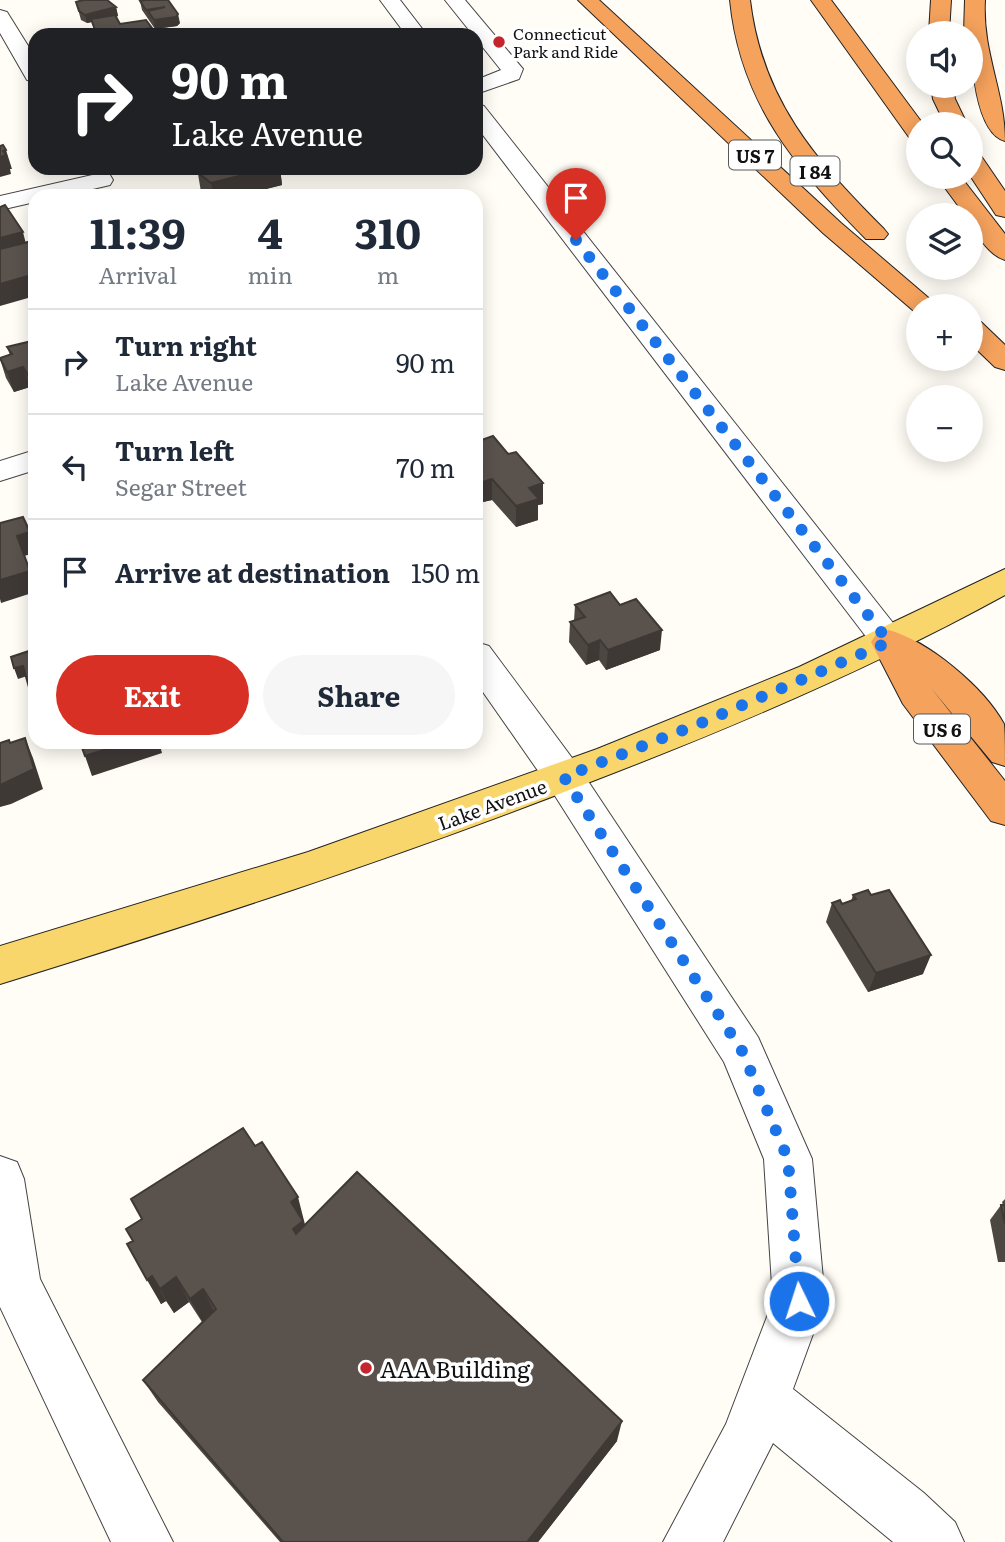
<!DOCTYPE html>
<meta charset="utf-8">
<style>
body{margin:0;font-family:Literata,serif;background:#f6f6f7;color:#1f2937;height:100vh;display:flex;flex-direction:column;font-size:26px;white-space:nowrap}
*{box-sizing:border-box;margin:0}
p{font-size:23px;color:#747a83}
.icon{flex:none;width:38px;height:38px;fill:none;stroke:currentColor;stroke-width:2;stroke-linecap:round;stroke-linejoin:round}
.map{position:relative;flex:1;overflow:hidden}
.drawer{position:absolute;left:28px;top:189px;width:455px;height:560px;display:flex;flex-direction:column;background:#fff;border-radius:21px;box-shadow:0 4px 18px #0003}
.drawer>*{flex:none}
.hud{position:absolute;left:28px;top:28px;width:455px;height:147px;border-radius:21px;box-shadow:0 4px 18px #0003;background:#202124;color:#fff;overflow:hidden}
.fabs{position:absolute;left:906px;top:21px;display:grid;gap:14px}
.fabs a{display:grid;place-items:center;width:77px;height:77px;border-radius:50%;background:#fff;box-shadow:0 4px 18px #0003;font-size:35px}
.pin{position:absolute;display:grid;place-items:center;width:60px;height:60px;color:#fff;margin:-72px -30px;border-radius:50% 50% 50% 0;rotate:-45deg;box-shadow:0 0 7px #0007}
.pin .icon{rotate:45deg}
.me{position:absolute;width:77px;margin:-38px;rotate:356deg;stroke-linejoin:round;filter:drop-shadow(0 0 5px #0008)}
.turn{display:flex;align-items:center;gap:24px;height:147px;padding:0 28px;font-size:32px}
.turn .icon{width:91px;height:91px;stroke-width:2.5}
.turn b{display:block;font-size:49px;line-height:60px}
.eta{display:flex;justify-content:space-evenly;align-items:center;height:119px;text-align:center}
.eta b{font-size:42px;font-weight:700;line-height:49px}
.primary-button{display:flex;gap:14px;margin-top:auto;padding:14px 28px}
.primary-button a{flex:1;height:80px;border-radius:42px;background:#d93025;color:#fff;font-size:28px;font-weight:700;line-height:80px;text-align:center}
.primary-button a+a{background:#f6f6f7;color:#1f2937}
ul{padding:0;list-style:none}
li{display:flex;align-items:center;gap:21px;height:105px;padding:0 28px;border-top:2px solid #e0e1e3}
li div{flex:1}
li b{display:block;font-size:26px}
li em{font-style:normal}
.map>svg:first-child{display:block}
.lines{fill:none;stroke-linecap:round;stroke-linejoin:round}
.minor-casing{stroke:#444;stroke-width:2}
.major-casing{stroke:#222;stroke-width:2}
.highway-casing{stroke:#222;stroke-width:2}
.minor{fill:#fff;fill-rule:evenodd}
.major{fill:#f9d66b;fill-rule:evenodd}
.highway{fill:#f5a25d;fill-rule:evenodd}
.wall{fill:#4d4742}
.shaded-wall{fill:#3f3936}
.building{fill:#5a524d;stroke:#3f3936;stroke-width:2}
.route{stroke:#1a73e8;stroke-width:12;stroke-dasharray:0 21.6}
.poi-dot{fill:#c4262e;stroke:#fff;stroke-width:2.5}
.labels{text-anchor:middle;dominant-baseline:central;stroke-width:7;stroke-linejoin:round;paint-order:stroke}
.far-poi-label{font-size:16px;fill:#111;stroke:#fff;text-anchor:start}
.shield{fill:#fff;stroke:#585858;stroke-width:2}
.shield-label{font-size:18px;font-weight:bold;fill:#111}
.street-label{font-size:19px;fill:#111;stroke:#fff}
.near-poi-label{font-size:23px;fill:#111;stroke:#fff;text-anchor:start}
</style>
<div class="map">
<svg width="1005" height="1542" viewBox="0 0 1005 1542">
<rect width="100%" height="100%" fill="#fffdf5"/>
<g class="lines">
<defs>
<path id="minor" d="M380 0H400L427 35H406Z
M445 0H465L523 69 519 79 476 94V80L501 70Z
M0 10 7 12 35 57V81L27 80 0 33Z
M476 104 484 106 901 633 907 642 901 651 889 654 877 651 476 126Z
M101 173 110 175 113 180 110 185 63 196H35V202L0 210V196Z
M35 450V470L0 481V461Z
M476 642 489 646 578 766 758 1037 812 1159 825 1301 793 1389 924 1493 955 1522 964 1542H893L773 1443 723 1542H663L726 1424 773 1301 764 1159 724 1062 550 788 476 682Z
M0 1156 17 1162 24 1179 40 1279 173 1542H111L0 1307Z"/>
<path id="major" d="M1005 569V595C870 669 729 729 585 784 393 859 197 923 0 984V946L308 852 597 749 799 667Z"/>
<path id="highway" d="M578 0H599L841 223 938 306H919V313L915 312 823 233Z
M730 0H750C762 100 815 160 884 229L888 234 884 239H866C796 168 740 103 730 0Z
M811 0H831L923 124H919V142L911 140Z
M931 0H951L949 33H929Z
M965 0H985C982 53 1005 91 1005 141 975 133 971 59 971 33H964Z
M931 86H953L955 99 967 124H945L933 99Z
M971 151 979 153 1005 191V217L996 215 971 177Z
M937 177H961L1005 234V260C990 256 971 231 971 215H965Z
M971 320 981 322 1005 345V370L995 367 971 344Z
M889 630C928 641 984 687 1004 724 1005 734 1005 755 1005 766L992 762 931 688 1005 781V825L991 821 903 704 871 642 877 633Z"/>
</defs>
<use href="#minor" class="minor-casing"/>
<use href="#major" class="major-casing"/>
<use href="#highway" class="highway-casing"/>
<use href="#minor" class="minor"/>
<use href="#major" class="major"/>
<use href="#highway" class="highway"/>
</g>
<path class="wall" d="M140 1 180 23 177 26 155 29 142 10Z
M76 2 116 7 118 16 116 17 120 24 152 28 153 35H95L92 22 87 23 81 20Z
M197 168H280L282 185 238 196H207L201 192Z
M35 346V395L34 396 30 387 14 392 6 378 0 359 10 355 7 347Z
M476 442 508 454 543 483V504L538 505V520L516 527 492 500 483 502 477 498 476 495Z
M575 605 660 650 606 670 599 660 586 665 569 642 570 622 574 621Z
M853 895H871L923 974 868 992 826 922 832 903 842 904 851 901Z
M1005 1199V1262H998L990 1220 1001 1205H1003L1002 1202Z
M305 1225 617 1441 538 1542H280L158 1402 143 1380 202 1322 189 1302 174 1313 166 1301 161 1304 133 1241Z"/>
<path class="shaded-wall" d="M116 7 118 16 87 23 85 15Z
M178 14 180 23 177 26 155 29 154 20Z
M152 28 153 35H132V31Z
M6 150 12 169H10L11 174 0 177V157L3 151Z
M271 168H280L282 185 238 196H214L211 183Z
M23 232 28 252 0 259V238Z
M35 274V296L0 306V284Z
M23 367 30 387 14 392 7 372Z
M35 373V395L34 396 28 375Z
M492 479V500L483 502V482Z
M543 483V504L538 505V520L516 527V506L529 488Z
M30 532 35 546V553L24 556 17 536Z
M30 571 35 585V592L1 603 0 599V580Z
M662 630 660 650 606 670 608 650Z
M600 640 599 660 586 665 588 645Z
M23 666 27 676 18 679 14 668Z
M35 689V701L30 691Z
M25 738 33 758 43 789 11 804 0 807V785Z
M129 742H159L162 753 92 776 85 756Z
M931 955 923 974 868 992 876 973Z
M298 1197 311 1248 301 1255 293 1229 291 1202Z
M152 1276 166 1301 161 1304 147 1280Z
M176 1277 189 1302 174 1313 160 1289Z
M203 1289 215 1314 203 1323 190 1299Z
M622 1421 617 1441 538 1542H527Z"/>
<path class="building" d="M83 0H107L116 7 85 15 79 11 76 2Z
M145 0H168L178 14 176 17 154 20 148 11 165 7 146 10 140 1Z
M115 15 120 24 146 20 152 28 132 31 135 34 132 35H120L119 34 101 35 96 32 91 19Z
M3 145 6 150 3 151 6 155 0 157V146Z
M200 168H271L211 183 198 173 202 172Z
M5 205 23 232 0 238V207Z
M28 242 35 253V274L0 284V249Z
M32 341 35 346V373L28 375 23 367 7 372 0 358 12 354 7 347Z
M493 436 508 454 516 452 543 483 529 488 539 499 516 506 492 479 483 482 477 477 476 469 482 466 476 460V442Z
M23 517 30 532 17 536 30 571 0 580V523Z
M610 592 620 605 636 599 662 630 608 650 600 640 588 645 570 622 585 617 575 605Z
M35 649V689L30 691 23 666 14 668 11 657Z
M25 738 34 769 0 785V743L9 740 10 743Z
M80 742H129L85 756Z
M868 890 871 895 889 890 931 955 876 973 832 903 840 900 842 904 856 899 853 895Z
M243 1128 255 1146 262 1142 298 1197 291 1202 303 1221 293 1229 296 1234 357 1172 622 1421 527 1542H283L143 1380 216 1309 203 1289 190 1299 176 1277 160 1289 152 1276 147 1280 127 1244 133 1241 126 1229 142 1219 131 1199Z
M1001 1205H1005V1224Z"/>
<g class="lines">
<path class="route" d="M576 240 889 642 701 723 564 777 742 1051 788 1159 799 1301"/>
</g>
<g class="poi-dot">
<circle cx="499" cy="42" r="7"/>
<circle cx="366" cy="1368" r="7"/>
</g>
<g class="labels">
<g class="far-poi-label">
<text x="513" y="33">Connecticut<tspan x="513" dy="18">Park and Ride</tspan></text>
</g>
<g class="shield">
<rect x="729" y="140.5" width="52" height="29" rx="5"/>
<rect x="790.5" y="156.5" width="49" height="29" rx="5"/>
<rect x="914" y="714.5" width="56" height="29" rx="5"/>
</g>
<g class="shield-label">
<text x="755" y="155">US 7</text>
<text x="815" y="171">I 84</text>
<text x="942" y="729">US 6</text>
</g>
<g class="street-label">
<text transform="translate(492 804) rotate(-20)">Lake Avenue</text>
</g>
<g class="near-poi-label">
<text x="380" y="1368">AAA Building</text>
</g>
</g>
</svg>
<div class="fabs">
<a><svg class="icon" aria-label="sound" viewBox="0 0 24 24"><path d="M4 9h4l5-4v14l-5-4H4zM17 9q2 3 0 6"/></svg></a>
<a><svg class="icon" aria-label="search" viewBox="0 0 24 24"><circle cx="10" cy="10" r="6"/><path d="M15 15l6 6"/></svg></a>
<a><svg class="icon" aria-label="layers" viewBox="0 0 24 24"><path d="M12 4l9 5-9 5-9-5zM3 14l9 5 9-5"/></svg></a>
<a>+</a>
<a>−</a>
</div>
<div class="pin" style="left:576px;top:240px;background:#d93025"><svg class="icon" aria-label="arrive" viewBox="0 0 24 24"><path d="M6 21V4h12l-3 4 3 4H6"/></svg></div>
<svg class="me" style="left:799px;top:1301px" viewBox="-20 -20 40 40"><circle r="17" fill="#1a73e8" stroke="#fff" stroke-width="3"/><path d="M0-11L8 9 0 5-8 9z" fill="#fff"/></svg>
<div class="hud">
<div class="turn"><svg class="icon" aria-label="right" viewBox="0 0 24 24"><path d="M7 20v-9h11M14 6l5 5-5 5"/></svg><div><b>90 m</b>Lake Avenue</div></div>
</div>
<section class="drawer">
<div class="eta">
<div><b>11:39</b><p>Arrival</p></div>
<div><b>4</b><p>min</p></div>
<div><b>310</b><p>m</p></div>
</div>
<ul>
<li><svg class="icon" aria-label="right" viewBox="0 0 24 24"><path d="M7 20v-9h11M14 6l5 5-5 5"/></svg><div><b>Turn right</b><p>Lake Avenue</p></div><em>90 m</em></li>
<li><svg class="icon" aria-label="left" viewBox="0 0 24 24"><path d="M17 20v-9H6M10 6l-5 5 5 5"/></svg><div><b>Turn left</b><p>Segar Street</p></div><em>70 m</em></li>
<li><svg class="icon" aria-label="arrive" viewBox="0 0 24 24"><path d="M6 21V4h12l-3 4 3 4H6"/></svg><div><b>Arrive at destination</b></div><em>150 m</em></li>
</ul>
<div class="primary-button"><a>Exit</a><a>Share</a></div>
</section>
</div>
